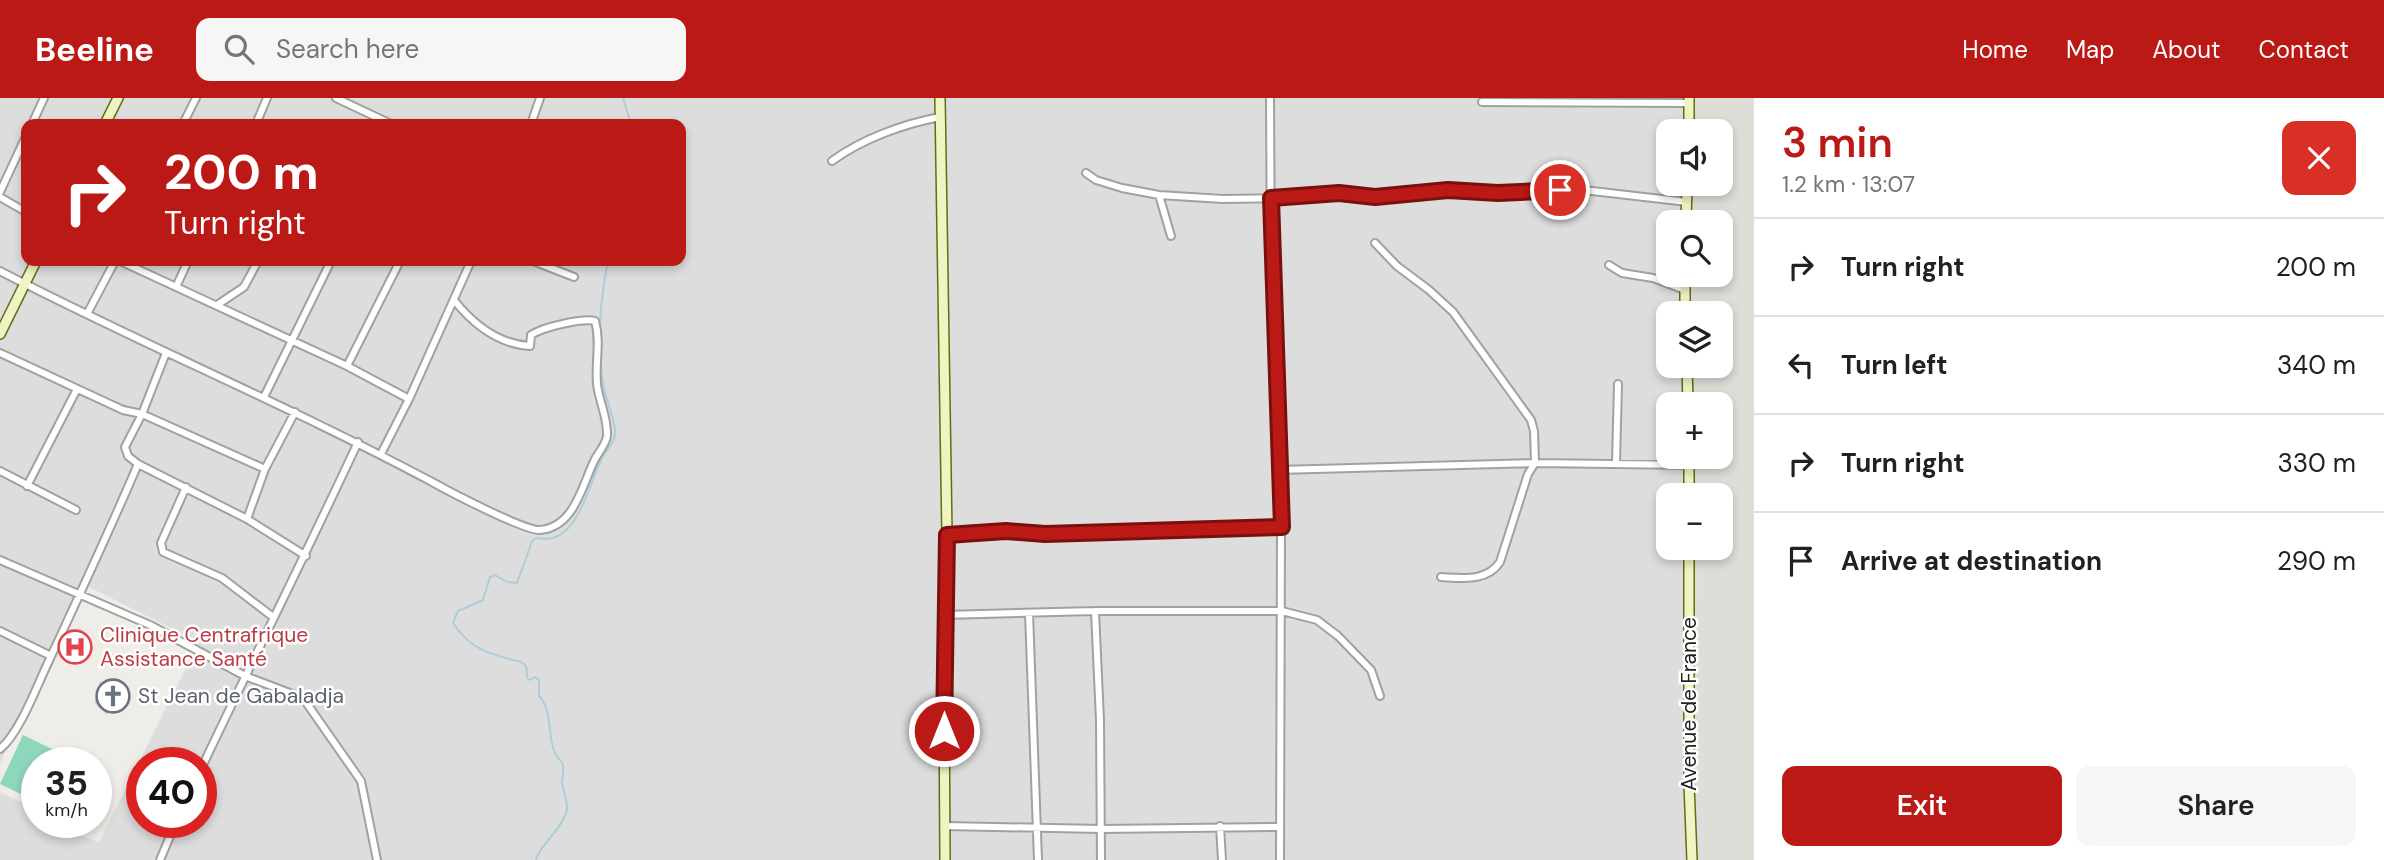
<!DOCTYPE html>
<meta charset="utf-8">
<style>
body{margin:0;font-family:"DM Sans",sans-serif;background:#f6f6f6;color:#202124;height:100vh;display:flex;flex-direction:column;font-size:26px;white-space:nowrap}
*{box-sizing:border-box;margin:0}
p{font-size:23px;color:#757577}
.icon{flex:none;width:38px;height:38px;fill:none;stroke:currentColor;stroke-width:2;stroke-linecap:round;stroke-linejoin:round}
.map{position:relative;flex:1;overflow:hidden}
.sheet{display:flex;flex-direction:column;background:#fff;width:630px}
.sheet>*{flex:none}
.banner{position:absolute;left:21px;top:21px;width:665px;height:147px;border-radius:14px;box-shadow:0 4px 10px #0003;background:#bb1915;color:#fff;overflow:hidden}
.tools{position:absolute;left:1656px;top:21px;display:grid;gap:14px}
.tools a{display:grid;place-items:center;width:77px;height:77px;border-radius:14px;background:#fff;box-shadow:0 4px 10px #0003;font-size:35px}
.speed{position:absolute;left:21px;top:649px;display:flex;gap:14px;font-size:35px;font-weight:700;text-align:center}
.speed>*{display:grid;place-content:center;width:91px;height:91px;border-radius:50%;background:#fff;box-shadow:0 4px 10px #0003;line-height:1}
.speed small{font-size:18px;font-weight:400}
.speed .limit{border:10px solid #d22;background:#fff;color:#111}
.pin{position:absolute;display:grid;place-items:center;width:60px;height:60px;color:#fff;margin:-30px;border:4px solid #fff;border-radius:50%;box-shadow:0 2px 7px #0007}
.me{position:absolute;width:77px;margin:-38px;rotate:0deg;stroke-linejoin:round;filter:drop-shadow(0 0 5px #0008)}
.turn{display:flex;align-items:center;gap:24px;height:147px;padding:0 28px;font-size:32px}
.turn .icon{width:91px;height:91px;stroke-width:2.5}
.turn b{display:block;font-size:49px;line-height:60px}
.round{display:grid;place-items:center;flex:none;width:74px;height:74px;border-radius:14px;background:#f6f6f6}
.headline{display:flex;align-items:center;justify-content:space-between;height:119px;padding:0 28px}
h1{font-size:42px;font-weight:600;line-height:52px;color:#bb1915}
.cta{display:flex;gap:14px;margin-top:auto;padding:14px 28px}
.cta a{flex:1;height:80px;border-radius:14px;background:#bb1915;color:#fff;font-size:28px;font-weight:600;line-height:80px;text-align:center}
.cta a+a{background:#f6f6f6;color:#202124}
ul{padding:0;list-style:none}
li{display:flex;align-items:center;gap:21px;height:98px;padding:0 28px;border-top:2px solid #e0e0e0}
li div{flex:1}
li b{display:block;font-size:26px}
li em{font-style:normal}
header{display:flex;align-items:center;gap:42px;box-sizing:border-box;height:98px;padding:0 35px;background:#bb1915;color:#fff}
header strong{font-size:33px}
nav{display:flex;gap:38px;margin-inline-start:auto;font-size:24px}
.search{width:490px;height:63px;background:#f6f6f6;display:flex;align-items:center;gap:18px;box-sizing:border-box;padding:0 24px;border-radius:14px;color:#757577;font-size:26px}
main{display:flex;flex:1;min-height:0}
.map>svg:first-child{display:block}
.residential{fill:#dedddd;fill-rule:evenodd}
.religious{fill:#cecece}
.airport{fill:#dfddd8}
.pitch{fill:#8ed6bc}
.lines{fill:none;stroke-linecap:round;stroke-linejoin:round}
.stream{stroke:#adcdd8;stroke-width:2}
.street-casing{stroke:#a1a1a1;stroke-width:10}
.secondary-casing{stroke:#616d11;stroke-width:12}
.street{stroke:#fff;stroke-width:6}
.secondary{stroke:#f0f3c2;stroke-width:9}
.route-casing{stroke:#7a100e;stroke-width:18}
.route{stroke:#bb1915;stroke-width:12}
.labels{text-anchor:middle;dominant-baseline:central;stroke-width:5;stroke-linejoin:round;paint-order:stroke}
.health-label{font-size:21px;fill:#be3a42;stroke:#fff;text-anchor:start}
.worship-label{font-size:21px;fill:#5b616d;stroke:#fff;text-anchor:start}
.street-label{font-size:21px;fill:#202020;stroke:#fff}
</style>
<header>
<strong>Beeline</strong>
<div class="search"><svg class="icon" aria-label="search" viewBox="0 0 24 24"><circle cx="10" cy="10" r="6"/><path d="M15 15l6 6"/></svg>Search here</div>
<nav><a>Home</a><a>Map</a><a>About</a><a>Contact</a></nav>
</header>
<main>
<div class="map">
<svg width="1754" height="762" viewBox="0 0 1754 762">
<rect width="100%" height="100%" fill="#efede8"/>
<path class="residential" d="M0 0H1693V33H1668V86H1693V124H1668V177H1694V215H1668V268H1695L1696 306H1668V359H1697V397H1668V450H1698L1703 762H0V694L34 710 37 724 57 725 62 727 63 732 99 744 199 544 83 486 0 666ZM26 26H681V163H26ZM142 665H201V724H142Z"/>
<path class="religious" d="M115 581 121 594 125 596 121 602 122 605 118 604 106 616 94 604 103 596 99 585Z"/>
<path class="airport" d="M1693 0H1754V762H1703L1698 450H1720V397H1697V359H1720V306H1696L1695 268H1720V215H1694V177H1720V124H1693V86H1720V33H1693Z"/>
<path class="pitch" d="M23 637 81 665H37V704L0 686Z"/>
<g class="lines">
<path class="stream" d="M623 0 631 26
M536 762C537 751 565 727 567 712 568 703 563 693 562 685 562 679 564 674 563 668 562 662 557 660 555 655 547 637 553 613 539 598V582L535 579 530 582 527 580C526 573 529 569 521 564 490 556 472 553 453 525L458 513 483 502 490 479 495 477 507 484 517 485 532 443 537 440C578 449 588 387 602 360 606 352 613 347 615 337 617 326 605 300 603 286 597 246 600 202 608 163"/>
<defs>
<path id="street" d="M336 0 391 26
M1270 0 1271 172 1281 429 1280 762
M1482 4 1689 5
M32 26 44 0
M183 26 196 0
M256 26 267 0
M531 26 540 0
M832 63C862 41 903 26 940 19
M1086 75 1096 82 1122 90 1159 97 1223 101 1287 100 1339 95 1375 99 1448 91 1498 95 1575 91 1687 104
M0 94 26 38
M1159 97 1171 138
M0 99 26 114
M1375 145 1397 168 1429 192 1453 214 1531 322 1534 333 1535 365 1528 376 1500 464C1487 484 1462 480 1441 479
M120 163 347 268 409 301
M533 163 574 179
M1609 167 1622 175 1653 180 1685 192
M0 173C143 247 292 309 434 385 450 394 525 433 540 432 575 429 582 387 595 361 599 354 606 346 607 338 608 319 599 304 597 286 595 265 601 243 595 223 582 220 543 229 531 237L530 248C498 246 473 226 454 202
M176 189 188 163
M217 207 244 189 258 163
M87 216 115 163
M0 255 123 312 142 316 265 371
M166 255 142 316 125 349 128 358 138 366 247 421 306 458
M347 268 400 163
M264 299 331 163
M381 356 409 301 471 163
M1616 365 1618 286
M1278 372 1535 365 1689 367
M0 373 76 412
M27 388 77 291
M186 389 161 445 163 454 222 480 273 519
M247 421 265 371 295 314
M947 437 1009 433 1041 436 1281 429
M0 462 150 527 245 578 303 600 361 683 377 762
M1095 513 1100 622 1101 762
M1029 515 1038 762
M944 517 1095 513H1282L1317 522 1338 538 1371 572 1380 598
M0 533 51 558
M0 651C19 636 36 590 47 567 78 500 109 434 138 366
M201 671C253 561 307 454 358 344
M945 728 1101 731 1280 729
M1220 728 1222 762
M160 762 176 724"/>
<path id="secondary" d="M940 0 947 437 944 595 945 762
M105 26 118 0
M1689 33V0
M1686 124 1687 86
M1685 177V215
M0 236 36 163
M1687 268 1688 306
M1689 359V397
M1689 450V685L1692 762"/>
</defs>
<use href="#street" class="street-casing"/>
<use href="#secondary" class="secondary-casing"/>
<use href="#street" class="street"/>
<use href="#secondary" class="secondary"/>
</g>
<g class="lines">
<defs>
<path id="route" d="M944 633 947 437 1006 433 1045 436 1282 429 1271 100 1339 95 1375 99 1448 92 1498 95 1560 92"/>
</defs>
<use href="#route" class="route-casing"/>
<use href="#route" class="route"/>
</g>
<defs>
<symbol id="hospital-ring" viewBox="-11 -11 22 22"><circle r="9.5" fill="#fff" stroke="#e0444e" stroke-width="1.5"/><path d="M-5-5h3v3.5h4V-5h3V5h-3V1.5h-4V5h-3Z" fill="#e0444e"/></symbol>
<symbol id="church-ring" viewBox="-11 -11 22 22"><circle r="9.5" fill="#fff" stroke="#6b7280" stroke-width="1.5"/><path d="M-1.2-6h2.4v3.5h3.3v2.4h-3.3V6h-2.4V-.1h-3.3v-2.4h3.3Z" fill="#6b7280"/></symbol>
</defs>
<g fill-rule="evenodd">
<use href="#hospital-ring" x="56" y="530" width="38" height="38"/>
<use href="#church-ring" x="94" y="579" width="38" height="38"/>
</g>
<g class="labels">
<g class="health-label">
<text x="100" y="537">Clinique Centrafrique<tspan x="100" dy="24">Assistance Santé</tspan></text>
</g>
<g class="worship-label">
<text x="138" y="598">St Jean de Gabaladja</text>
</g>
<g class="street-label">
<text transform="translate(1689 606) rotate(-90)">Avenue de France</text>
</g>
</g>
</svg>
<div class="tools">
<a><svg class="icon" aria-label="sound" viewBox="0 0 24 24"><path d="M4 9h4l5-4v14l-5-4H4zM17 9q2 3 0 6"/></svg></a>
<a><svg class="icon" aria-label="search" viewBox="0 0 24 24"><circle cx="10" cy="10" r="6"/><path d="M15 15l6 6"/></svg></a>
<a><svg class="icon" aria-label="layers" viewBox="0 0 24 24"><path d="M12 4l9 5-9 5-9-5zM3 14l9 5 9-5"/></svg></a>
<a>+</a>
<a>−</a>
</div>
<div class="speed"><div>35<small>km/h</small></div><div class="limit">40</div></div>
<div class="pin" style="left:1560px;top:92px;background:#d93025"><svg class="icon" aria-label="arrive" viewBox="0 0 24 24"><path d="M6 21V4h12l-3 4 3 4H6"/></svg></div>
<svg class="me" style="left:944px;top:633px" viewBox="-20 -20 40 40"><circle r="17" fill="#bb1915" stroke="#fff" stroke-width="3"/><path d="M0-11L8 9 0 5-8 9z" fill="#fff"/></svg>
<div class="banner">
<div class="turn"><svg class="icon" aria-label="right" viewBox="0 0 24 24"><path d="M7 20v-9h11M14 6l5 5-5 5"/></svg><div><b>200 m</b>Turn right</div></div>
</div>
</div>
<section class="sheet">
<div class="headline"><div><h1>3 min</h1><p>1.2 km · 13:07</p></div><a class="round" style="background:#d93025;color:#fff"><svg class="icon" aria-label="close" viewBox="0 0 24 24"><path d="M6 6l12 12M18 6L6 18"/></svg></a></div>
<ul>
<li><svg class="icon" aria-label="right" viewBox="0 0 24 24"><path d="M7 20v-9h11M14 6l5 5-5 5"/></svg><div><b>Turn right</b></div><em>200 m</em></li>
<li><svg class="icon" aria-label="left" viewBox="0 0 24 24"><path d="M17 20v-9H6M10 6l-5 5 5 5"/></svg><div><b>Turn left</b></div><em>340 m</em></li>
<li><svg class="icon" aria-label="right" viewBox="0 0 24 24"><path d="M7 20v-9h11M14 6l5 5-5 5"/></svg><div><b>Turn right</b></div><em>330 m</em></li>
<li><svg class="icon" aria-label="arrive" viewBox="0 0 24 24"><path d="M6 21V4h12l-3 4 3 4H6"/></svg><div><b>Arrive at destination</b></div><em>290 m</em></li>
</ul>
<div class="cta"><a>Exit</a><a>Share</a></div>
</section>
</main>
